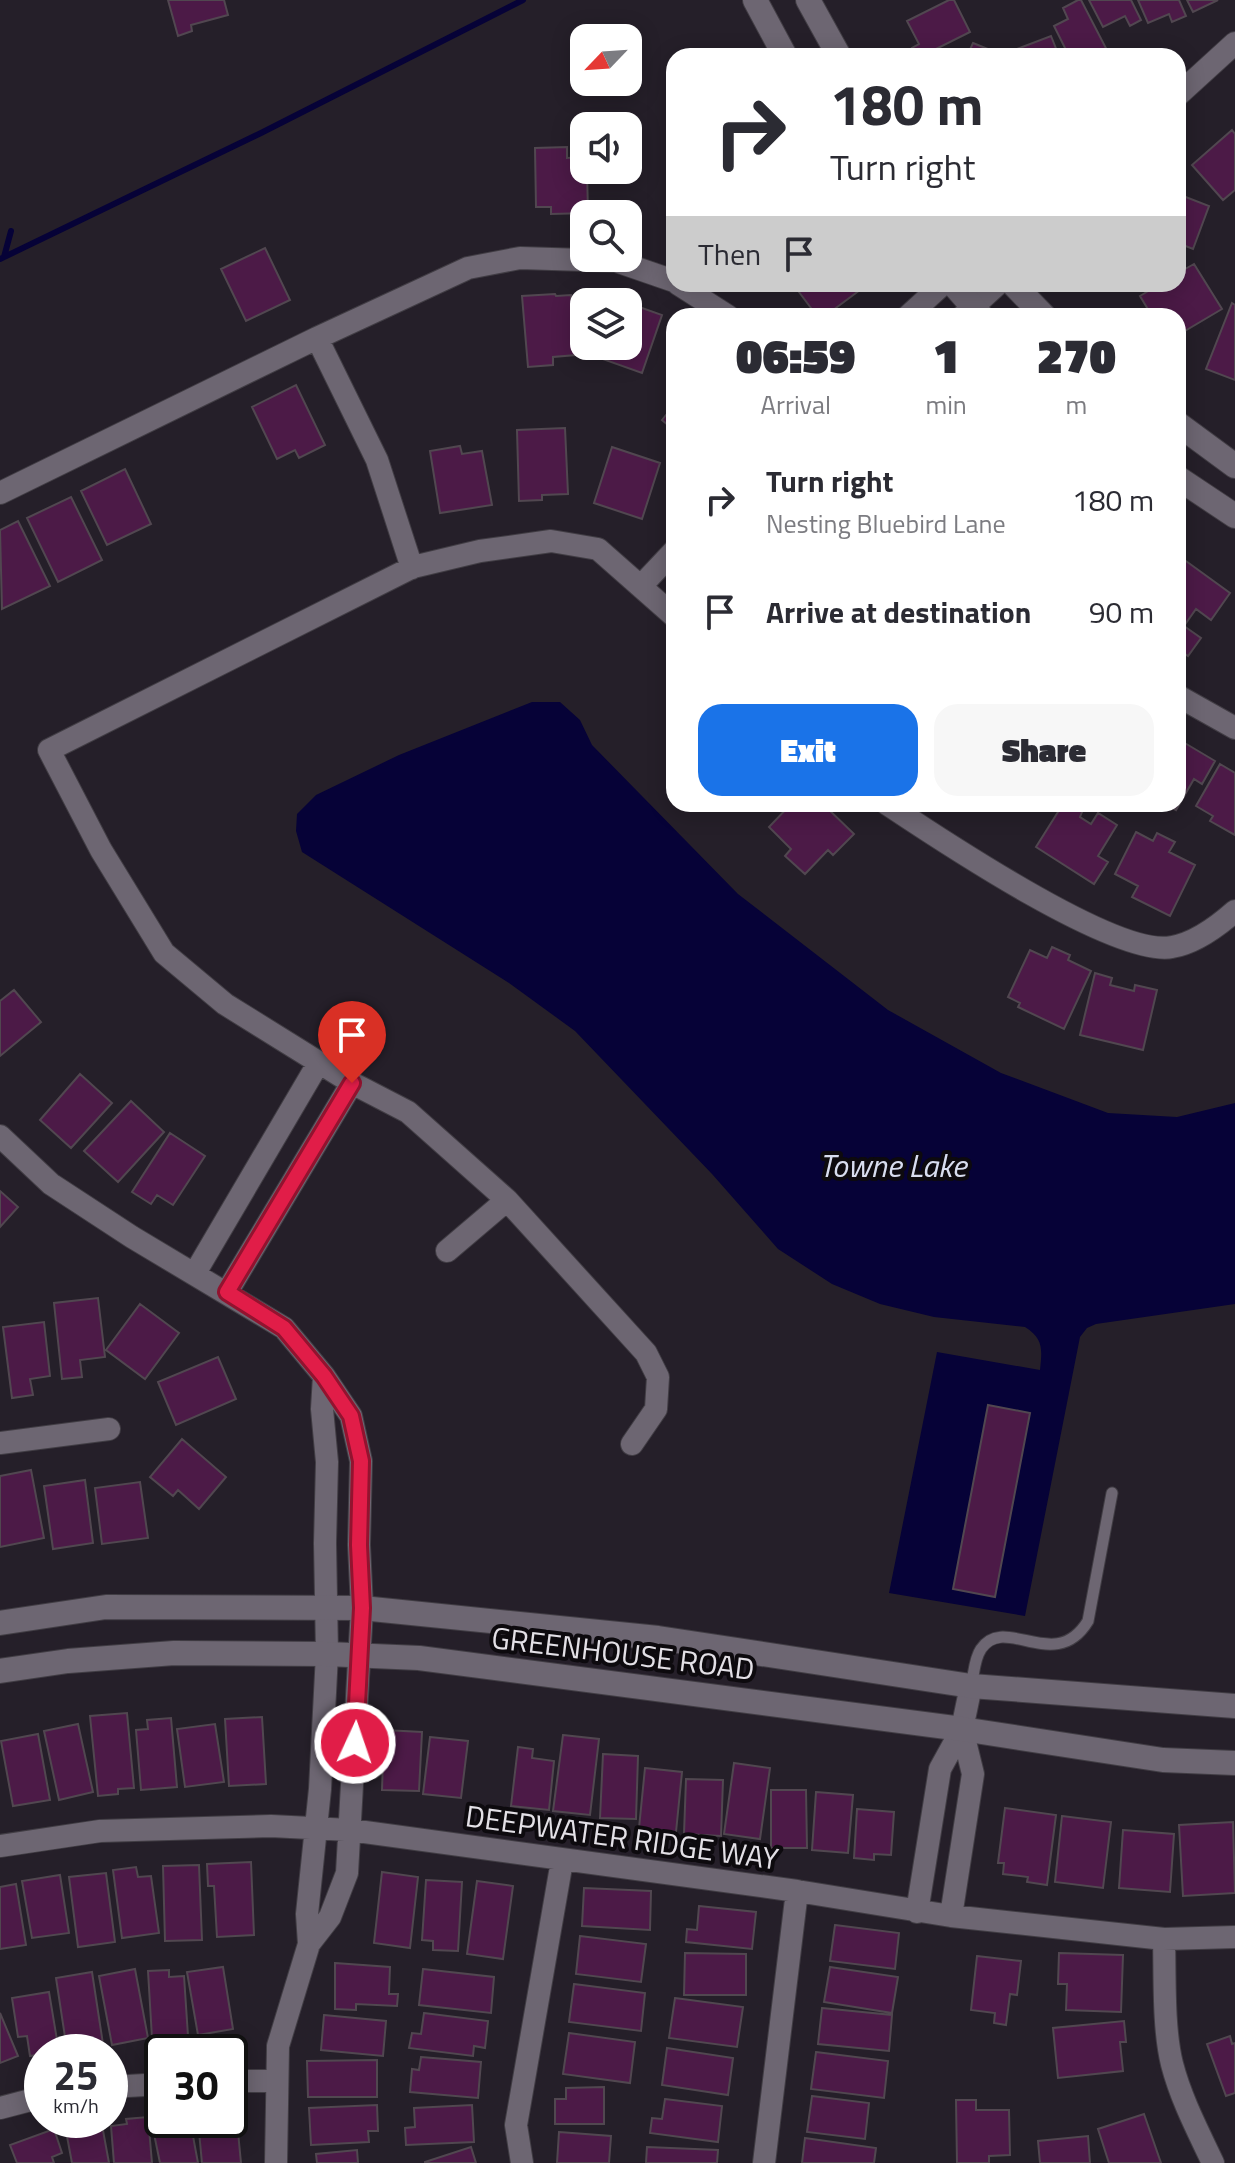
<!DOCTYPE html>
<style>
body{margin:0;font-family:"Titillium Web",sans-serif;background:#f7f7f7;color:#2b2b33;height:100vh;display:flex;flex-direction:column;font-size:30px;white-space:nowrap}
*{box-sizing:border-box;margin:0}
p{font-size:26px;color:#7c7c81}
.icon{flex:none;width:44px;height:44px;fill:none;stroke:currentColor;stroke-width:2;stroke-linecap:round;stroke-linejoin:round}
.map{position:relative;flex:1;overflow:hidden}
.details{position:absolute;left:666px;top:308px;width:520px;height:504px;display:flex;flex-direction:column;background:#fff;border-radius:24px;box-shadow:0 4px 20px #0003}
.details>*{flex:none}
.guide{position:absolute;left:666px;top:48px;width:520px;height:244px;border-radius:24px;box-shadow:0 4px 20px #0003;background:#fff;color:#2b2b33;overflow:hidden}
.needle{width:52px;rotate:245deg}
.fabs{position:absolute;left:570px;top:24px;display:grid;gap:16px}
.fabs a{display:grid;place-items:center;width:72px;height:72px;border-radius:16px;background:#fff;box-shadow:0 4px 20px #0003;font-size:40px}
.speed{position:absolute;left:24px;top:2034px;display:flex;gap:16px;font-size:40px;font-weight:700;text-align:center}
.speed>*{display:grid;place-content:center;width:104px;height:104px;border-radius:50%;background:#fff;box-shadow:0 4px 20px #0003;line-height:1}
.speed small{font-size:20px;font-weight:400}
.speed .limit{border:4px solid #111;border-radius:12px;background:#fff;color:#111}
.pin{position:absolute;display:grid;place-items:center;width:68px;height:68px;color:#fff;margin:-82px -34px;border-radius:50% 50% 50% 0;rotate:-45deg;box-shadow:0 0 8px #0007}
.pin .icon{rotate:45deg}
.me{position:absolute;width:88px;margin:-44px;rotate:3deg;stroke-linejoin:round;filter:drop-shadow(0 0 6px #0008)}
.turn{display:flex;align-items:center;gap:28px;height:168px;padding:0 32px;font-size:36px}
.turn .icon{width:104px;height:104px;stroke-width:2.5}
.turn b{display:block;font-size:56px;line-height:68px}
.then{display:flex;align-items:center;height:76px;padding:0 32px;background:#0003;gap:16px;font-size:30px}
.eta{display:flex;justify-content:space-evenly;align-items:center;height:136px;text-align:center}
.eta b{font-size:48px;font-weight:800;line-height:56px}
.button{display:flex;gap:16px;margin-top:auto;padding:16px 32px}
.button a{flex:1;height:92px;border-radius:24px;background:#1a73e8;color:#fff;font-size:32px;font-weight:800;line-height:92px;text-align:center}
.button a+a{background:#f7f7f7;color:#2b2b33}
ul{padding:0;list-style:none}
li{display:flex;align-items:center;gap:24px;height:112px;padding:0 32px}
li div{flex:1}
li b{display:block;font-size:30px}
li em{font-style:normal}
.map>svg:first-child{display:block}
.water{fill:#060237}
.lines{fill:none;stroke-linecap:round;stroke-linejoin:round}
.stream{stroke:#060237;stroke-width:6}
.building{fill:#4c1a47;stroke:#514750;stroke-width:2}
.lane-casing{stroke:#413d44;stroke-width:13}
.street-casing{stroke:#413d44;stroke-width:24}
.secondary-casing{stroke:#413d44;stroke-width:26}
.lane{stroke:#6d6672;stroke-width:11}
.street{stroke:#6d6672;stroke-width:22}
.secondary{stroke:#6d6672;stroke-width:24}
.route-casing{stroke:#92132f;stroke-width:20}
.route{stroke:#e11d48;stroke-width:14}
.labels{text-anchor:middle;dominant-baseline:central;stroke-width:8;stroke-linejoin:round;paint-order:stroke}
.street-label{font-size:30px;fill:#e3e0e6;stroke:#0d0a0e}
.water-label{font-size:32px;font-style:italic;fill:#d8ddef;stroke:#0d0a0e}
</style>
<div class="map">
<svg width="1235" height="2163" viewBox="0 0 1235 2163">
<rect width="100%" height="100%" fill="#251f29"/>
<path class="water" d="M532 702H560L580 720 592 745 738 894 888 1010 1001 1073 1108 1113 1177 1117 1235 1103V1304L1096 1324 1087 1328 1080 1337 1025 1616 889 1593 937 1352 1040 1370C1042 1350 1044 1339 1025 1327L934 1317 880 1304 832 1284 778 1249 712 1174 575 1031 509 983 302 852 296 831 297 814 316 795 399 755Z"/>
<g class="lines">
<path class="stream" d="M4 257 11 231
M0 259 261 133 523 0"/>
</g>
<path class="building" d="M168 0H224L228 15 191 25 192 31 178 36Z
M949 0H954L970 32 922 56H916L912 48 919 44 907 21Z
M1078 0H1081L1110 56H1069L1054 26 1068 19 1063 8Z
M1089 0H1131L1141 20 1130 26 1125 16 1103 27Z
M1138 0H1179L1186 16 1172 22 1169 14 1148 23Z
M1187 0H1218L1193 12Z
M1051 36 1059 56H1020L1017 49Z
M973 43 1005 56H967Z
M1232 130 1235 134V190L1223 200 1192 165Z
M567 147V158L584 157V170H587L588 213 551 214V207H536L535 148Z
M1178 194 1209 206 1193 249 1178 243Z
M265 248 290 300 246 321 221 269Z
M1194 264 1222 309 1178 335V316H1152L1140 296 1160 284H1178V273Z
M793 284H862L864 287 825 316H817Z
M555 294 556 296 571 295 576 355 553 357V365L528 367 522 296Z
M628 303 662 315 642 373 594 356 597 346H628Z
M1232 303 1235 305V380L1206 369Z
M296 385 325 445 299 458 295 450 277 459 252 407Z
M674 405V430L662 420Z
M565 428 568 494 542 495V500L519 501 517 430Z
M460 446 462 454 482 451 492 505 440 513 430 451Z
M612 447 660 463 642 519 594 503Z
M125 469 151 524 107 545 81 491Z
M71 497 102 560 58 582 27 518Z
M18 521 50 586 2 609 0 530Z
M1179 556 1230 593 1211 620 1196 609 1184 626 1201 638 1188 656 1178 649Z
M1178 739 1215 761 1202 784 1194 779 1176 810 1166 804H1178Z
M1220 764 1235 773V835L1210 821 1213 816 1196 806Z
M791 804H823L854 834 833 855 828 850 805 874 785 856 791 849 769 827Z
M1063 804H1069L1082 812 1080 817 1091 824 1098 813 1117 825 1098 856 1108 862 1094 884 1036 847Z
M1136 832 1153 841 1157 833 1175 842 1169 852 1195 865 1170 916 1132 897 1138 886 1115 874Z
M1052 947 1070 955 1068 960 1091 971 1064 1029 1018 1007 1020 1003 1008 997 1030 950 1047 958Z
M1095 973 1112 978 1110 985 1134 991 1135 985 1157 990 1143 1050 1080 1035Z
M14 990 41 1022 0 1056V1001Z
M80 1074 112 1103 71 1148 40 1120Z
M131 1101 164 1132 118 1182 84 1151Z
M170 1133 205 1156 173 1205 157 1195 151 1204 132 1192Z
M0 1191 18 1207 0 1227Z
M98 1298 105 1357 80 1360 82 1377 62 1379 54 1303Z
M140 1304 179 1333 145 1379 106 1350Z
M44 1322 50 1376 30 1379 33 1395 12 1398 3 1327Z
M218 1357 236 1399 176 1425 158 1382Z
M988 1405 1030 1413 995 1597 953 1589Z
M182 1439 226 1477 199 1509 178 1490 173 1496 150 1477Z
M31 1470 44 1538 0 1547V1476Z
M85 1480 93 1543 53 1549 44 1486Z
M140 1482 148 1538 102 1544 95 1488Z
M127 1713 134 1788 118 1789V1794L98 1796 90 1716Z
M262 1717 266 1784 229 1786 225 1719Z
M171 1718 177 1787 141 1790 136 1730 148 1729 147 1720Z
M78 1724 93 1792 59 1800 44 1731Z
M215 1724 224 1782 185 1787 177 1729Z
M384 1730 422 1732 419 1791 382 1790Z
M38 1734 50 1800 13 1806 1 1741Z
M563 1735 599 1739 590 1815 553 1811Z
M430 1737 468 1741 461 1798 423 1794Z
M518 1747 533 1749 532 1758 554 1761 549 1810 511 1806Z
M603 1754 638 1756 636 1819 600 1818Z
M734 1763 770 1768 760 1839 724 1834Z
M645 1768 682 1772 676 1832 639 1828Z
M686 1779 723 1780 721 1836 684 1834Z
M771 1790H806L807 1848H771Z
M816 1792 853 1795 848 1853 812 1850Z
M1005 1808 1056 1815 1047 1885 1027 1882 1028 1877 1003 1874 1004 1863H998Z
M857 1809 894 1812 891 1855 874 1854V1860L854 1858Z
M1062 1816 1111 1822 1103 1888 1055 1882Z
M1233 1822 1235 1893 1183 1896 1179 1825Z
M1123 1830 1174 1834 1170 1892 1119 1888Z
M251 1862 254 1935 217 1937 214 1886H208L207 1864Z
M199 1865 202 1940 165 1941 163 1866Z
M136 1867 138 1877 151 1876 159 1933 122 1938 113 1870Z
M382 1872 418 1877 410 1948 374 1943Z
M106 1873 115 1942 78 1947 69 1877Z
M60 1875 69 1933 32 1938 22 1881Z
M426 1880 462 1882 458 1951 433 1950V1941L422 1940Z
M477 1881 513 1886 503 1959 467 1954Z
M16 1884 26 1945 0 1949V1887Z
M584 1888 651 1891 650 1930 582 1926Z
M699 1906 756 1912 752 1949 686 1942 687 1929 697 1930Z
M835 1925 899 1933 895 1969 830 1961Z
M580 1936 646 1944 641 1982 576 1974Z
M685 1953 746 1954V1995H684Z
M1059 1953 1123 1955 1121 2012 1066 2010 1067 1984H1058Z
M977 1956 1021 1961 1017 1995 1010 1994 1006 2025 994 2023 995 2013 971 2010Z
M335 1963 390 1967 389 1994H398L397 2006 356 2004V2010L335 2009Z
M223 1967 233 2029 198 2035 187 1972Z
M830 1967 898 1977 892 2013 824 2002Z
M135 1969 148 2038 112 2045 99 1976Z
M423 1969 494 1977 491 2013 419 2005Z
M169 1970V1977L184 1976 188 2036 152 2038 148 1971Z
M92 1972 103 2044 67 2050 56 1978Z
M574 1984 645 1993 641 2031 569 2022Z
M49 1992 59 2052H42V2054L30 2056 27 2036 18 2037 12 1998Z
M675 1998 743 2007 737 2047 669 2038Z
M822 2008 892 2015 889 2051 818 2044Z
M0 2013 18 2056 0 2063Z
M424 2013 488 2021 485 2048 474 2046 473 2056 409 2048 412 2033 421 2034Z
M324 2015 386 2021 383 2056 321 2050Z
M1124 2021 1126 2042H1120L1123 2071 1058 2078 1053 2028Z
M569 2033 635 2042 630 2083 563 2074Z
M1230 2036 1232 2044 1235 2043V2093L1226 2096 1207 2044Z
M667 2048 733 2058 728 2095 662 2085Z
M816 2052 888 2061 884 2098 811 2089Z
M421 2057 481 2062 478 2098 410 2092 412 2069 419 2070Z
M377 2060V2097H308L307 2061Z
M604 2087V2124H555V2099H566V2088Z
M812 2096 869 2103 865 2139 807 2132Z
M665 2099 722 2106 718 2142 650 2133 652 2118 662 2119Z
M956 2100H976V2110H1009L1010 2155 989 2156V2163H957Z
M377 2105 378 2131H368L369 2142 311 2145 309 2108Z
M472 2105 474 2142 406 2145 405 2128 415 2127 414 2108Z
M230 2111H236L241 2163H202L198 2121 230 2120Z
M1144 2114 1161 2163H1109L1098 2129Z
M148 2117 152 2163H114L111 2126 127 2124 126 2119Z
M162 2117V2120H190L198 2163H160L151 2119Z
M102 2125 109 2163H72L66 2131Z
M54 2129 62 2153 52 2157 54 2163H17L10 2145Z
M559 2132 611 2136 609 2163H557Z
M1088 2136 1090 2163H1040L1038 2141Z
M805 2138 876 2148 874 2163H802Z
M471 2147 476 2163H425V2162Z
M647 2147 718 2150 717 2163H646Z
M357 2150 358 2163H317L316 2154Z"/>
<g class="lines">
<defs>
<path id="lane" d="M971 1686C974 1675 974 1659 981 1649 1005 1613 1055 1675 1088 1621L1112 1493"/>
<path id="street" d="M1178 95 1235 43
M678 284 728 316
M908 316 943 284
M963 316 998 284
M317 338 468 268 520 258 616 261 674 281
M0 493 317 338 377 460 412 568
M641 586 674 551
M1178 696 1235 728
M887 804C938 838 1117 958 1172 947 1196 943 1218 926 1235 911
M0 1136 51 1184 132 1237 284 1328 324 1376 351 1416 361 1461 359 1545 362 1608 347 1873 330 1917 309 1944 278 2046 276 2163
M447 1251 507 1200
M195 1273 319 1062
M227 1292 352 1083
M0 1443 109 1429
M632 1444 656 1409 658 1377 646 1353 507 1200 408 1112 352 1083 225 1004 164 953 101 850 49 750 413 567 480 551 551 541 598 549 674 616
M0 1846 100 1831 271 1826 350 1830 797 1891 951 1916 1164 1939 1235 1937
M917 1912 940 1769 962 1729 971 1686
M951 1916 973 1774 962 1729
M1164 1939C1165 1976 1163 2028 1172 2064 1181 2099 1198 2131 1213 2163
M309 1944 307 1914 320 1789 327 1654 325 1543 327 1462 322 1409 324 1376
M230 2081H277
M110 2087 162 2084
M0 2108 42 2097
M522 2163 516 2125 562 1861
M764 2163 797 1891"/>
<path id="secondary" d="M755 0 785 56
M808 0 839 56
M953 284 981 316
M1013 284 1044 316
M1178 424 1235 466
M1178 478 1235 516
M0 1623 106 1607 362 1608 658 1638 971 1686 1235 1706
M0 1671 68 1661 174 1653 327 1654 419 1658 962 1729 1163 1760 1235 1763"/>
</defs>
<use href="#lane" class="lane-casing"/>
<use href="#street" class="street-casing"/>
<use href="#secondary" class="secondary-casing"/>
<use href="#lane" class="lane"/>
<use href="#street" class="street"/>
<use href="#secondary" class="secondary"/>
</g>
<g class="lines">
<defs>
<path id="route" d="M352 1083 227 1292 284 1328 324 1376 351 1416 361 1461 359 1545 362 1608 355 1743"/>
</defs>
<use href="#route" class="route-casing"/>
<use href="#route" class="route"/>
</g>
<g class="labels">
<g class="street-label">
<text transform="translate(623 1653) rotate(7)">GREENHOUSE ROAD</text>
<text transform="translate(622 1837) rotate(8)">DEEPWATER RIDGE WAY</text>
</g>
<g class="water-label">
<text x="893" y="1165">Towne Lake</text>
</g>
</g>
</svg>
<div class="fabs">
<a><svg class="needle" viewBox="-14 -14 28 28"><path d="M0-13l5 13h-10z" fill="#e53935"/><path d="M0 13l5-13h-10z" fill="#7c7c81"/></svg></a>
<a><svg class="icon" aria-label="sound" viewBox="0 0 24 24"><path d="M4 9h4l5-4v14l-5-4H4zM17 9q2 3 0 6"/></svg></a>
<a><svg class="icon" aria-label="search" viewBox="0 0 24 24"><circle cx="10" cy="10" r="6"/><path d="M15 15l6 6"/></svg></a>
<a><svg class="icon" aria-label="layers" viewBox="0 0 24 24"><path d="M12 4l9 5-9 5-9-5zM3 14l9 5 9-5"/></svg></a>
</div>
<div class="speed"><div>25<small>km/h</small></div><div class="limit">30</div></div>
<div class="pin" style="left:352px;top:1083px;background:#d93025"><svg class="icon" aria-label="arrive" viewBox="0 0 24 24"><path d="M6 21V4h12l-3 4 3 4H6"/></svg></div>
<svg class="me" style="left:355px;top:1743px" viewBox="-20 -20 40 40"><circle r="17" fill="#e11d48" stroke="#fff" stroke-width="3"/><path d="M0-11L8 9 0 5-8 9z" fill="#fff"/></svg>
<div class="guide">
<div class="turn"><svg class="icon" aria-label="right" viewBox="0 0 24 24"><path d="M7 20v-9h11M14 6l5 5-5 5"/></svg><div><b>180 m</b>Turn right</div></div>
<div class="then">Then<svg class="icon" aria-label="arrive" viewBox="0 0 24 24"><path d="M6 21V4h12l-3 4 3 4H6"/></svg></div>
</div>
<section class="details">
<div class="eta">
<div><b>06:59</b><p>Arrival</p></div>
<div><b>1</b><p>min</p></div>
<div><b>270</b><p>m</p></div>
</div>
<ul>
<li><svg class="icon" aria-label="right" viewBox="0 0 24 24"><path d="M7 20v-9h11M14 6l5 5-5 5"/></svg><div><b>Turn right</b><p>Nesting Bluebird Lane</p></div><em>180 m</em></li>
<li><svg class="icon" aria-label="arrive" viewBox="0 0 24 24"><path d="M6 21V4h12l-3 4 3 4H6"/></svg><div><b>Arrive at destination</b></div><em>90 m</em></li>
</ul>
<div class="button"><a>Exit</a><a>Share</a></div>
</section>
</div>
